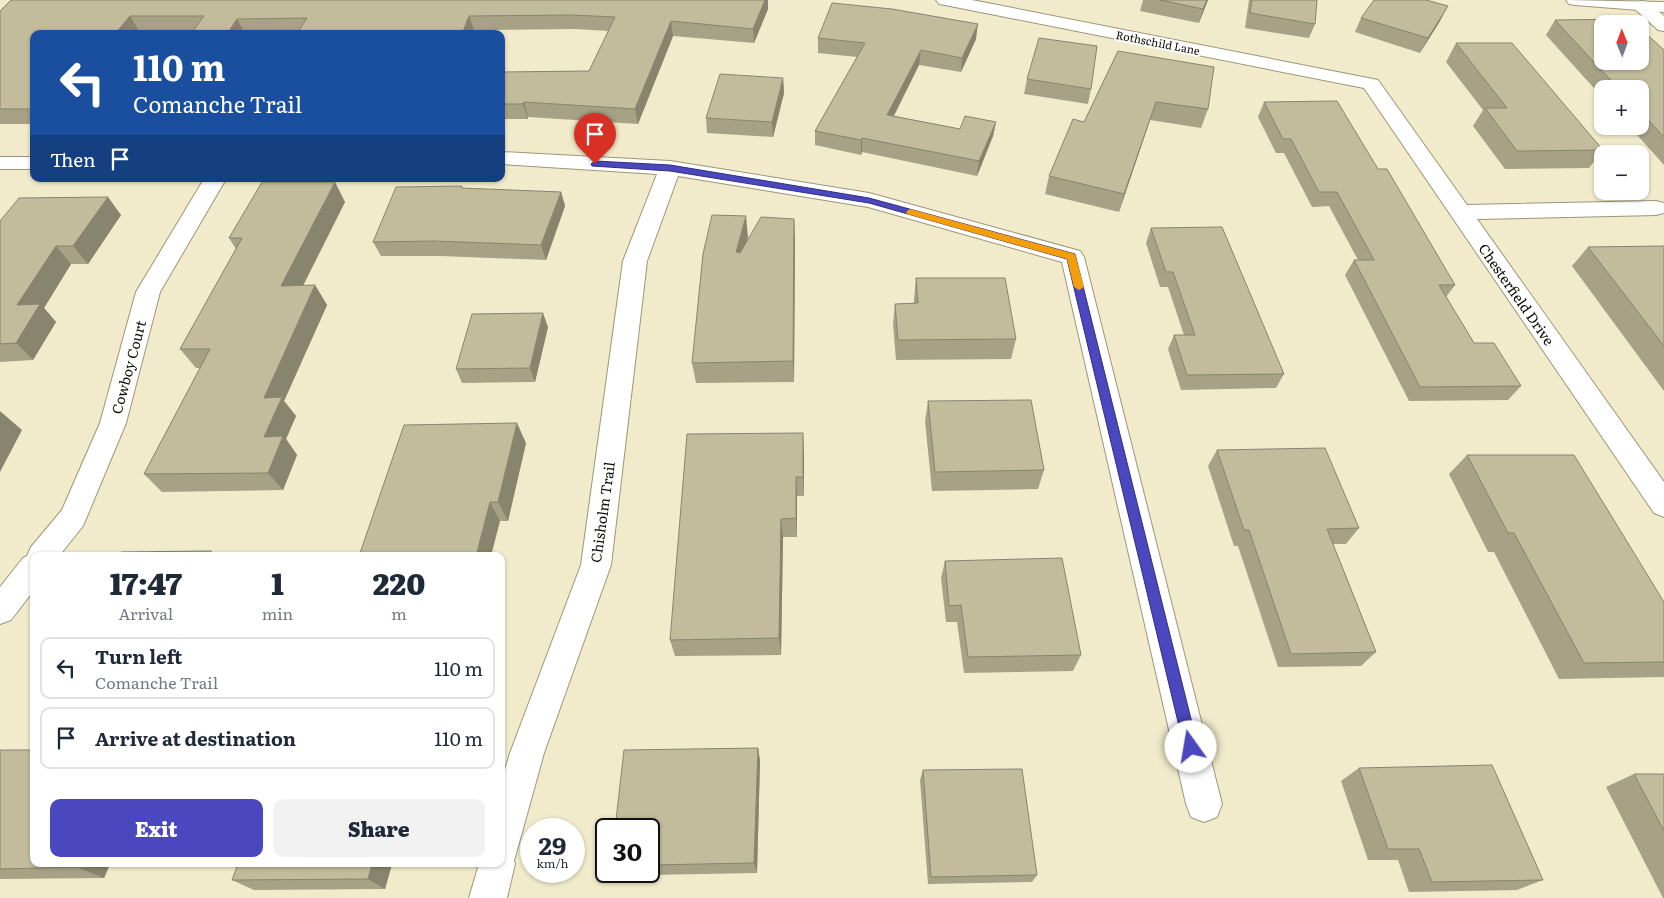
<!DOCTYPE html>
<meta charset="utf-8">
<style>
body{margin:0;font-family:Literata,serif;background:#f2f2f3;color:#1f2937;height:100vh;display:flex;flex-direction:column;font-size:19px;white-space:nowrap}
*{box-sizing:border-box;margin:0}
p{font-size:16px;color:#747a83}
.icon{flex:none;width:28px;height:28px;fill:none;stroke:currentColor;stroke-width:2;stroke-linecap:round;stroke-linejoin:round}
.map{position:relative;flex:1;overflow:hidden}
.sheet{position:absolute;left:30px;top:552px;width:475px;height:315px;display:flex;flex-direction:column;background:#fff;border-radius:10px;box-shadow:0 1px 4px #0004}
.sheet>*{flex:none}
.guide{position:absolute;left:30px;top:30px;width:475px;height:152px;border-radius:10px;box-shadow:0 1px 4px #0004;background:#1a4fa0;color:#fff;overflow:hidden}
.needle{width:32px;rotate:359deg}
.fabs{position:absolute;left:1594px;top:15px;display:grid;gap:10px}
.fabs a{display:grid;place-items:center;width:55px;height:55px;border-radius:10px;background:#fff;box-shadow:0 1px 4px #0004;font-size:25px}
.speed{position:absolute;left:520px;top:818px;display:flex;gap:10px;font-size:25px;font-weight:700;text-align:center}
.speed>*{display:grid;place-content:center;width:65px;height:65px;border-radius:50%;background:#fff;box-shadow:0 1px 4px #0004;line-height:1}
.speed small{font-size:12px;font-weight:400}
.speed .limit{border:2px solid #111;border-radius:8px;background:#fff;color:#111}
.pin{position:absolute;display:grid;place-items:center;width:42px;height:42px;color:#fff;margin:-51px -21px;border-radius:50% 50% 50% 0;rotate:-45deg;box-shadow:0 0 5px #0007}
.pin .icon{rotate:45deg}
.me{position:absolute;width:55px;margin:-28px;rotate:347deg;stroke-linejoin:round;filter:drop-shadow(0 0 4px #0008)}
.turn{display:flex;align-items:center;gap:18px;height:105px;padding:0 20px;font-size:22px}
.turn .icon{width:65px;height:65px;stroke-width:2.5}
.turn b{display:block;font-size:35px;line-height:42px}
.then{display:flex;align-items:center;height:48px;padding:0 20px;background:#0003;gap:10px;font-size:19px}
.eta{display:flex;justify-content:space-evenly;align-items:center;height:85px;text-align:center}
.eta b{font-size:30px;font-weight:800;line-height:35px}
.button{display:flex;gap:10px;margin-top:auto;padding:10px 20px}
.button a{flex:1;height:58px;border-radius:10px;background:#4b47be;color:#fff;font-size:20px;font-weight:800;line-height:58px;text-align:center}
.button a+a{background:#f2f2f3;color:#1f2937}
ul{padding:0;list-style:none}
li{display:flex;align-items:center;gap:15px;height:62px;margin:0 10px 8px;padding:0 10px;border:2px solid #e0e1e3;border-radius:10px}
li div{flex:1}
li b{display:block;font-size:19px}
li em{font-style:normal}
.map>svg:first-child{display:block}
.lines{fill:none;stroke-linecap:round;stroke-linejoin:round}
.minor-casing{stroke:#9c9678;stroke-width:2}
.major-casing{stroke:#9c9678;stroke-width:2}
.minor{fill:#fff;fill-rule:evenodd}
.major{fill:#fff;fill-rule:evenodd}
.wall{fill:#a7a286}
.shaded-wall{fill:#88846d}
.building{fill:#c2bc9c;stroke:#88846d}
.route{fill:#4b47be;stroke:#312e7c}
.slow{fill:#f59e0b}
.labels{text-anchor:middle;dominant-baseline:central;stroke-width:4;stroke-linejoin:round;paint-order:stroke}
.far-street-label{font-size:11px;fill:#0e0c03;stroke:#fff}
.street-label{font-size:14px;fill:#0e0c03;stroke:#fff}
</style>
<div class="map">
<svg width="1664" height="898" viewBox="0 0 1664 898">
<rect width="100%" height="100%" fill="#f1ebcb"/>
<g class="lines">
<defs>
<path id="minor" d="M936 0H972L1378 80 1467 205 1656 201 1664 203V213L1656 215 1477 219 1664 482V517L1654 513 1364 88 945 5 939 4Z
M1642 1 1648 2 1664 16V31L1658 30 1636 10 1633 6 1636 2Z
M501 152 670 161 869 193 1080 251 1084 257 1222 804 1217 817 1204 822 1191 817 1186 804 1062 262 868 207 678 176 647 261 611 565 544 753 514 861 515 864 507 898H469L479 864H501V783L510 753 581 565 623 261 657 174 501 164Z
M0 157H34V169H0Z
M204 179H226L160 292 126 423 83 526 59 556H34V590L11 620 0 624V587L23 558 27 556 31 547 62 510 100 423 136 292Z"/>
<path id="major" d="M1566 0 1664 2V12L1575 5 1569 4Z"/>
</defs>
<use href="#minor" class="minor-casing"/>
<use href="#major" class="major-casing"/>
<use href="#minor" class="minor"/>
<use href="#major" class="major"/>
</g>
<path class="wall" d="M11 0H768V9L754 43 673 36 638 124 528 117V119H501V72L589 71 609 31 575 29 245 33 193 30 139 31 136 34H34V124H0V11Z
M1143 0H1208L1199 23 1140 11Z
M1249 0H1317L1315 24 1309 38 1245 28Z
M1361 18 1440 21 1420 53 1355 32Z
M1555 20 1664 50V165L1629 126H1640V89H1602V97L1546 35Z
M818 38 976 39 961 72 919 65 894 116 960 129 996 122 993 136 977 176 862 152 861 155 815 145V131L857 57 818 53Z
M1456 43 1603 150 1589 168 1505 169 1473 126 1483 110 1446 62Z
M1118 51 1208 109 1201 128 1150 120 1119 212 1045 194 1049 176 1084 122Z
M783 78 784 93 773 137 707 133 706 118Z
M1027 79 1091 89 1088 104 1024 94Z
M1264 102 1378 169 1455 285 1446 297 1474 343 1521 386 1508 400 1409 401 1345 275 1354 260H1358L1329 206 1312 207 1284 153H1276L1258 117Z
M463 189 561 192 565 206 546 260 440 256H381L373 242Z
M345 202 303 286 315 285 327 305 284 401 296 416 286 439 297 455 283 490 162 492 144 474 200 368H196L180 349 236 249 229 238Z
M121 215 88 264H71L44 308 56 322 33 360 0 362V221Z
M794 219 795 240 794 382 696 383 692 363 748 237 747 241Z
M1151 228 1284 374 1276 388 1181 390 1168 349 1174 335H1184L1168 287H1160L1146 243Z
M1664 246V391L1572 266 1588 247Z
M916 278 1016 339 1011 359 896 360 893 324 895 304 914 303V299Z
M548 327 535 382 462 383 456 369Z
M928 401 1044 470 1038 489 932 491 925 421Z
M526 443 508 521H500L359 556Z
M1217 450 1359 528 1346 544H1333L1376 652 1361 666 1278 667 1238 546H1234L1208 466Z
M804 452V496H797V537H783L781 655 675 656 670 640Z
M1467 455 1664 602V677L1559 679 1494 552H1488L1449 474Z
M945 561 1081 655 1073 671 964 673 957 622H946L941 578Z
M758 748 760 761 757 873 648 875 645 871H649V829Z
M0 750 110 864 104 878 0 879Z
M1359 768 1543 880 1517 890 1409 892 1398 860H1368L1341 781Z
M923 770 1037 875 1032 882 928 884 920 780Z
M1634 774H1664V898H1663L1606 787Z
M392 864 385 889 254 890 232 880Z"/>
<path class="shaded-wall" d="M765 0H768V9L754 43 753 29Z
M1207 0H1208L1199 23 1203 9Z
M1448 6 1440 21 1420 53 1428 38Z
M130 16 139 31 136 34H115Z
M469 16 474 30 473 34H462Z
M237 19 245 33 244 34H227Z
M671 21 673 36 638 124 635 109Z
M978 24 976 39 961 72 962 58Z
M921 50 919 65 887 129V115Z
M783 78 784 93 773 137 772 122Z
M524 102 528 117V119L523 104Z
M1156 102 1150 120 1119 212 1124 194Z
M996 122 993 136 977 176 979 161Z
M862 138V152L861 155V140Z
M335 182 345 202 293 305 281 286Z
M561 192 565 206 546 260 541 245Z
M108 197 121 215 88 264 73 246Z
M746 216 748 237 739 273 736 252Z
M794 219 795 240 794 382 793 361Z
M56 246 71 264 44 308 56 322 33 360 16 343 17 305Z
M315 285 327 305 284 401 296 416 286 439 297 455 283 490 268 473 264 437V398Z
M543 313 548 327 535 382 530 368Z
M0 411 22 430 0 472Z
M517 423 526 443 508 521 498 502Z
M803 433 804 452V496L803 477Z
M796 477 797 496V537L796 518Z
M490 502 500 521 491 556H476Z
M781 519 783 537 781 655 779 638Z
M211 551 217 556H209Z
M758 748 760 761 757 873 754 863Z
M78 864H110L104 878 76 867Z
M372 864H392L385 889 368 879Z"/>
<path class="building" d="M11 0H765L753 29 671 21 635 109 524 102 523 104H501V72L589 71 615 17 571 15 469 16 462 34H297L307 18 237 19 227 34H191L204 16H130L115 34H34V109H0V11Z
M1160 0H1207L1203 9Z
M1252 0H1317L1315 24 1250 13Z
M1374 0H1426L1448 6 1428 38 1361 18Z
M832 3 892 9 978 24 962 58 921 50 887 115 960 129 965 116 996 122 979 161 862 138 861 140 815 131 865 43 818 38Z
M1630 19 1636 24H1602V61H1640V28L1664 50V137L1640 111V89H1619L1555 20Z
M1039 38 1097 46 1091 89 1027 79Z
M1456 43H1512L1603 150 1517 151 1485 108H1507Z
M1118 51 1214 67 1208 109 1156 102 1124 194 1049 176 1073 119 1084 122Z
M720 74 783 78 772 122 706 118Z
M1337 101 1378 169H1387L1455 285H1439L1474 343H1494L1521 386 1420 387 1354 260H1374L1337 192H1319L1291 139H1283L1264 102Z
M262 182H335L281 286 315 285 264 398 282 397 264 437 283 436 268 473 144 474 210 349H180L242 238H229Z
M462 186V188L561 192 541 245 434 241 373 242 396 187Z
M108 197 73 246H56L17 305 40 304 16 343 0 344V221L19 198Z
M712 215 746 216 736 252 740 253 761 217 794 219 793 361 692 363 703 254Z
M1222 227 1284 374 1187 375 1174 335H1195L1173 272H1166L1151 228Z
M1664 246V346L1588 247Z
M916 278H1005L1016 339 898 340 895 304 918 303Z
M543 313 530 368 456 369 472 314Z
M1031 400 1044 470 935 472 928 401Z
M517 423 498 502H490L476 556H359L404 425Z
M803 433V477H796V518L781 519 779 638 670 640 687 434Z
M1325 448 1359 528 1327 529 1376 652 1291 654 1249 530H1244L1217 450Z
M1467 455H1574L1664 602V662L1584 663 1514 533H1508Z
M211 551 209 556H118L121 552Z
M1062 558 1081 655 968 657 961 605 949 606 945 561Z
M758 748 754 863 649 865V829H615L624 750Z
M0 750H34V864H78L76 867 0 869Z
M1492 765 1543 880 1432 882 1419 849H1388L1359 768Z
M1022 769 1037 875 931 877 923 770Z
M1634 774H1664V831Z
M238 864H372L368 879 232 880Z"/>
<path class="route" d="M595 161 670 165 869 198 1075 254 1198 747 1196 752 1191 754 1186 752 1184 747 1067 259 869 203 670 171 592 166 591 164Z"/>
<path class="slow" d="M910 209 1075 254 1084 287 1079 290 1074 287 1067 259 907 214 906 212Z"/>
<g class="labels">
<g class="far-street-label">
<text transform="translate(1158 42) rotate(11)">Rothschild Lane</text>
</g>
<g class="street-label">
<text transform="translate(1517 294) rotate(55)">Chesterfield Drive</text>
<text transform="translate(128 367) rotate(-75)">Cowboy Court</text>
<text transform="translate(602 512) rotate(-82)">Chisholm Trail</text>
</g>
</g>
</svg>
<div class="fabs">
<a><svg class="needle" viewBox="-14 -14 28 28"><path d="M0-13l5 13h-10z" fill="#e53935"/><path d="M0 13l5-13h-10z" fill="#747a83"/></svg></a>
<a>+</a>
<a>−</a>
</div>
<div class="speed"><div>29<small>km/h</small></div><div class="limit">30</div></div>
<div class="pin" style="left:595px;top:164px;background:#d93025"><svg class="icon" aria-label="arrive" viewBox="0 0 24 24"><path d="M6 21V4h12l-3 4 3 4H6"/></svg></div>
<svg class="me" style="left:1191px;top:747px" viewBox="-20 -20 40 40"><circle r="19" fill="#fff"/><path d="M0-13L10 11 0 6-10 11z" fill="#4b47be"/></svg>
<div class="guide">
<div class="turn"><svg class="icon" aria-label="left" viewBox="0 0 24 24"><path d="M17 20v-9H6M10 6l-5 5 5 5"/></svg><div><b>110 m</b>Comanche Trail</div></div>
<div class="then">Then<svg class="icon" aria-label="arrive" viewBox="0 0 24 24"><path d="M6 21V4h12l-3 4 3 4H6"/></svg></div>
</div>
<section class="sheet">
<div class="eta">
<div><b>17:47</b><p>Arrival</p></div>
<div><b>1</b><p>min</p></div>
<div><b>220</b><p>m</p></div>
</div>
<ul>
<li><svg class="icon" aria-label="left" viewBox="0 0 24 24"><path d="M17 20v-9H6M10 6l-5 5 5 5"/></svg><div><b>Turn left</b><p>Comanche Trail</p></div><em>110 m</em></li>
<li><svg class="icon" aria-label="arrive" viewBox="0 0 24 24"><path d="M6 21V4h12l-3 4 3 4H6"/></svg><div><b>Arrive at destination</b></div><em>110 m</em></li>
</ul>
<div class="button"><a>Exit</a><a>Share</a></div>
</section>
</div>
